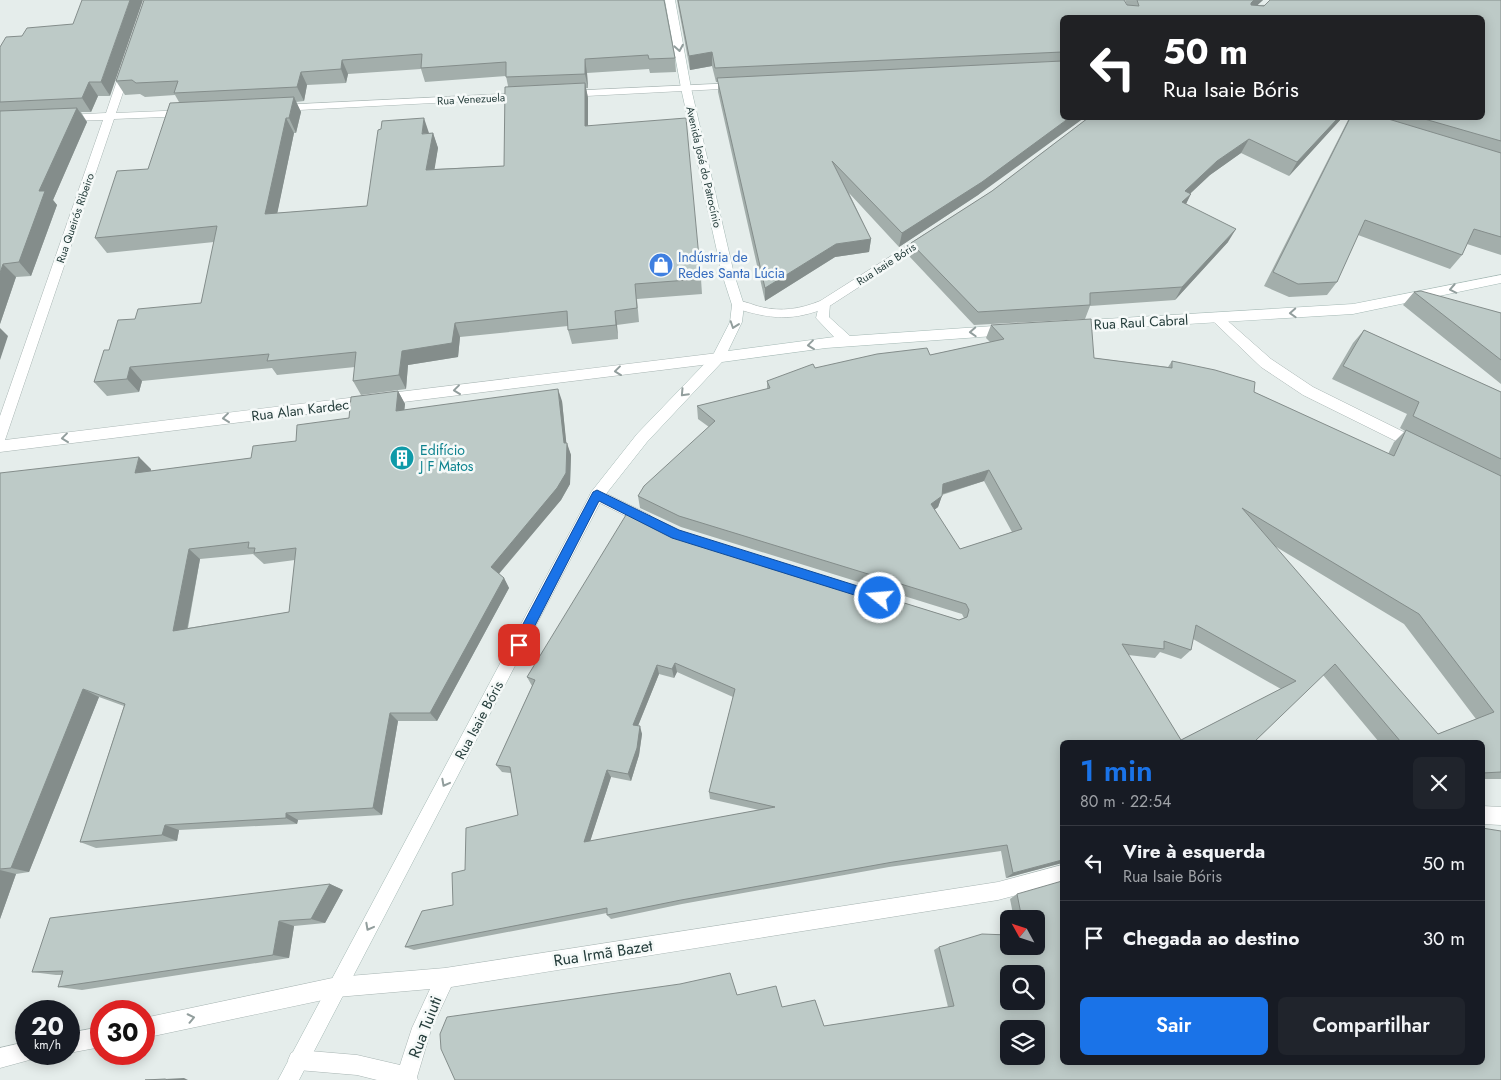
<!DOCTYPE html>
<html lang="pt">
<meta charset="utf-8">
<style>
body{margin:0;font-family:Jost,sans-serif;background:#20242c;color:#f1f3f6;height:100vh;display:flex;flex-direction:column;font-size:19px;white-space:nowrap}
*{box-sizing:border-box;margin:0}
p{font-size:16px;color:#9ea1a6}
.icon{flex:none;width:28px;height:28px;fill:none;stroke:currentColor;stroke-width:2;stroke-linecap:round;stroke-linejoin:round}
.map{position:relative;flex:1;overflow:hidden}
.side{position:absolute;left:1060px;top:740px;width:425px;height:325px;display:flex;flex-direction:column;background:#171b24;border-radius:8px;box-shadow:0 2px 12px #0003}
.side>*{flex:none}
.top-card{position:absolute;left:1060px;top:15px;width:425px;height:105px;border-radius:8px;box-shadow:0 2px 12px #0003;background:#202124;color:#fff;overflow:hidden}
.needle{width:32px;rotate:310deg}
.tools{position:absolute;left:1000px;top:910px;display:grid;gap:10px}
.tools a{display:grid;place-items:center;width:45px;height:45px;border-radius:8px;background:#171b24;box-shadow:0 2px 12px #0003;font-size:25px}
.speed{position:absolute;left:15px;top:1000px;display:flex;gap:10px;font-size:25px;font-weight:700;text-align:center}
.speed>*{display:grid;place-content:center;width:65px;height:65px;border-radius:50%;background:#171b24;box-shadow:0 2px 12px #0003;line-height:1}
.speed small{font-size:12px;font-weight:400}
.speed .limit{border:8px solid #d22;background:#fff;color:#111}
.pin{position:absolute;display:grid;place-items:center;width:42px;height:42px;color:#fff;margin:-21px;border-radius:10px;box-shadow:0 2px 8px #0006}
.me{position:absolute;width:55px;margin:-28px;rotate:287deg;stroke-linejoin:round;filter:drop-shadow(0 0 4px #0008)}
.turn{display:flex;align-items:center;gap:18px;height:105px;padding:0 20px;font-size:22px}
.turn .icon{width:65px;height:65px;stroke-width:2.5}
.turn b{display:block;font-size:35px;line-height:42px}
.round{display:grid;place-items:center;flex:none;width:52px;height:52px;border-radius:8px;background:#20242c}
.overview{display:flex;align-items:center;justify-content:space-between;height:85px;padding:0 20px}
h1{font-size:30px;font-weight:600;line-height:38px;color:#1a73e8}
.primary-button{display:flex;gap:10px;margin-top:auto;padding:10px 20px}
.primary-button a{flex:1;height:58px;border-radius:8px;background:#1a73e8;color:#fff;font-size:20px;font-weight:600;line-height:58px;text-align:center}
.primary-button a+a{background:#20242c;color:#f1f3f6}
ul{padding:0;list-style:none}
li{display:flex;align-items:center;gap:15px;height:75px;padding:0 20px;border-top:1px solid #363941}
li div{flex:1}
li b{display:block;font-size:19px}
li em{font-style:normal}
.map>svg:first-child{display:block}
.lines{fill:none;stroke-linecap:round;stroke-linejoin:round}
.street-casing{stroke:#a8b5b3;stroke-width:1}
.secondary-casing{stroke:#a4b8b4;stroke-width:1}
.street{fill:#fff;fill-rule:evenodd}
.secondary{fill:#fff;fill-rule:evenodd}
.wall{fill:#a3aeab;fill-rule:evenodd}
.shaded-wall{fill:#848d8b}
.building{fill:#bdcac7;stroke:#848d8b;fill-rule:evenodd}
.oneway{stroke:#929e9d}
.route{fill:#1a73e8;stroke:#114b97}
.labels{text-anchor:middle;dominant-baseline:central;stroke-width:5;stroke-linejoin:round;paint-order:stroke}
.far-street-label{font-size:11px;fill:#253d3b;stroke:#f5f9f8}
.shop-label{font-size:14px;fill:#366cbe;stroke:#f5f9f8;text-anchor:start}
.street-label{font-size:14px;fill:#253d3b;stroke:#f5f9f8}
.culture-label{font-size:14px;fill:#0d838f;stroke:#f5f9f8;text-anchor:start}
.near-street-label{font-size:16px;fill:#253d3b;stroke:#f5f9f8}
</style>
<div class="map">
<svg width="1501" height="1080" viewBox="0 0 1501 1080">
<rect width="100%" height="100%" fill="#e5edeb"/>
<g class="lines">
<defs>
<path id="street" d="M126 66 131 69 116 113 187 110 192 113 187 116 114 119 5 440 718 353 723 355 725 358 723 361 718 363 0 452V416L103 120 65 121 60 118 65 115 106 113 121 69Z
M736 83 741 86 740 88 567 97 562 94 567 91Z
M524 93 529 96 528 98 280 111 275 108 280 105Z
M926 234 930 235 932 238 930 241 828 307C792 322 771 319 734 308L732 305 734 302C742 299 752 305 761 307 782 312 800 309 820 301Z
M1217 313 1221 315 1271 359 1313 387 1422 441 1424 445 1422 449 1417 451 1412 449 1303 395 1261 367 1213 321 1211 318 1213 315Z
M597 489 650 515 652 519 650 523 645 525 640 523 592 499 590 495 592 491Z
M1482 806 1501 807V825L1482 824Z
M1062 865V883L998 900 451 987 431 1030 417 1077 418 1080H377L357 1075 298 1070 291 1067 288 1060 291 1053 298 1050 357 1055 400 1065 412 1028 430 989 337 997 144 1038V1018L337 977 445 968 998 882Z
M101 1027V1047L69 1053V1033Z
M26 1042V1054H35L33 1059 0 1068V1048Z"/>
<path id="secondary" d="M665 0H675L691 88 734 274 744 305 742 322 728 351 834 337 816 318 820 301H828L830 304 829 317 850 336 1008 325 1013 327 1014 330 1013 333 1008 335 826 348 722 362 647 442 602 499 299 1080H278L592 491 637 434 713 355 730 322 732 305 722 274 681 88Z
M1501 275V283L1353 314 1071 331 1066 329 1065 326 1066 323 1071 321 1353 304Z"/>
</defs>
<use href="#street" class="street-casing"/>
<use href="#secondary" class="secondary-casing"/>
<use href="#street" class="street"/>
<use href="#secondary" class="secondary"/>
</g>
<path class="wall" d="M144 0 675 58 676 72 650 73 649 69 587 73 588 88H586L588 98V125L701 279 702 294 637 299 639 322 617 325 618 339 572 344 568 330V326L460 337 458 357 408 365 406 389 361 395 353 381 355 367 277 375 272 368 142 381 139 392 107 396 94 382 109 350 135 319 201 303 214 242 107 253 95 238 148 169 179 102 175 95 145 97 140 94 125 95 116 81ZM421 69 425 82 506 76 508 86 504 166 434 169 438 148 433 133H429L367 206 277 213 294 133H296L301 112 296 102 304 101 307 85 346 83 348 74Z
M677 0H1124L1127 5 1125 0H1263L1257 5 1501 0V255L1467 244 1462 255 1450 269 1358 235 1337 282 1327 295 1289 297 1264 286 1349 118H1482L1062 18V118L978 195 899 247 849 193 871 239 869 252 835 257 765 301 718 92V82H716L712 66 690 70Z
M73 24 110 96H98L91 112H81L87 122 53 200 57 205 31 276 16 277 0 324V47L22 36Z
M1088 118H1342L1289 176 1241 153 1210 175 1190 194 1186 204 1228 242 1175 300 1090 306 1085 319 974 325 909 256 911 243 992 191Z
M1414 292 1501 313V384L1403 305Z
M991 325 1094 358 1168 367 1172 361 1254 392 1388 454 1394 442 1405 431 1400 428 1407 414 1332 379 1353 343 1364 330 1501 392V779H1482V742H1379L1323 675 1254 742H1062V864V863L1006 878 1001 851 889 867 682 904 611 919 607 915V913L414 950 405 947 453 905 465 870 518 815 511 773 502 772 496 765 532 686 527 677 669 530 959 620 964 618 962 614 681 527 640 508 638 496 709 427 698 419 697 406 767 389V381L815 368 930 355 990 342 986 338ZM984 481 1012 532 960 549 934 510 938 507 942 495ZM1273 545 1404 624 1476 719 1438 734ZM1193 639 1281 689 1181 740 1128 655 1155 658 1160 652 1181 659 1191 650ZM677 672 733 697 709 792 710 799 759 810 590 841 611 777 631 781 639 755 642 734 638 726 659 674 674 678Z
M398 391 405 404 404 410 562 401 566 443 571 455 570 484 561 500 499 574 504 578 509 588 437 721H398L382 815 298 820 297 824 179 830 177 841 96 848 80 842 124 706 99 697 29 872 16 874 0 919V473L151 469V471L251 458 296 441 349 418ZM253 554 264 564 295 560 289 612 188 628 200 559Z
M330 884 343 890 325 923 294 926 289 958 82 990 58 987 62 975H56L32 972Z
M1017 894 1501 1080H455L737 995 782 1007 824 1026 948 1007 934 950 939 947 1036 946V919H1014L1010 899Z"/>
<path class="shaded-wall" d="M130 0H143L110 96 101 82Z
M1254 0H1263L1245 17 1251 3Z
M712 52V66L690 70 689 56Z
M585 59 587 73 588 88 585 74Z
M342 60 348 74 346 83 341 69Z
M301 72 307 85 304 101 297 87Z
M89 82 98 96 91 112 82 98Z
M585 83 588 98V141L585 126Z
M294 97 301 112 296 133 289 118Z
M77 108 87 122 53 200 57 205 31 276 19 262 39 191Z
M286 118 294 133 274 229 265 214Z
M424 118 429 133 422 134Z
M1069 118H1084L978 195 899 247 902 233Z
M1338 118H1342L1289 176 1297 162Z
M433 133 438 148 432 185 426 170Z
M1249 139 1241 153 1210 175 1182 201 1191 194 1184 208 1175 215 1185 191 1217 161Z
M1236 229 1228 242 1175 300 1182 287Z
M871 239 869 252 835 257 765 301V288L836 244Z
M3 264 16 277 0 324V273Z
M615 311 617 325 618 339 616 325Z
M455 323 460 337 458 357 408 365 406 389 399 375 402 351Z
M0 328 8 336 0 360Z
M130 367 142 381 139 392 127 379Z
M558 389 562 401 567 449V443L571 455 570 484 561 500 496 577 491 567 564 443Z
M398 391 405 404 403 424 396 411Z
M139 457 151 469 148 484 135 473Z
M989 470 984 481 939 495 943 484Z
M942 496 938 507 927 516 931 504Z
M189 549 200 559 185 640 173 631Z
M504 578 509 588 437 721 430 713Z
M675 663 677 672 674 678 672 669Z
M657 665 659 674 635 733 633 725Z
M83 689 99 697 29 872 11 868Z
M390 713 398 721 382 815 373 808Z
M640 726 642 734 639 755 631 781 628 774Z
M607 770 611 777 588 848 584 842Z
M286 813 298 820 297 824 286 818Z
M165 825 179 830 177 841 162 835Z
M1062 860V863L1006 878 1013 873Z
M0 870 16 874 0 919Z
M330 884 343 890 325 923 311 919Z
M279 921 294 926 289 958 273 955Z
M184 1078 188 1080H168L165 1079Z"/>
<path class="building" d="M82 0H130L101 82H89L82 98 0 102V47L6 37 22 36 27 28 73 24Z
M144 0H664L675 58 649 59 648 55 585 59V74L506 77V62L421 68 422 54 342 60 341 69 301 72 297 87 174 93 178 81 136 83 132 80 116 81Z
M678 0H1124L1127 5 1139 6 1137 0H1254L1251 3V5L1264 6 1270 0H1501V141L1421 118H1482V18H1062V52L715 68 712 52 689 56Z
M1062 61V118H1069L982 182 902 233 832 161 871 239 836 244 765 288 717 78Z
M585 83V126L686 118 701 279 635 284 637 308 615 311 616 325 568 330 567 311 455 323 452 343 402 351 399 375 353 381 356 352 267 361 269 354 130 367 127 379 94 382 104 350H109L118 320 135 319 138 309 201 303 217 226 95 238 117 171 148 169 170 103 294 97 289 118H286L265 214 367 206 378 130 381 129 382 121 424 118 422 134 433 133 426 170 504 166 505 87Z
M77 108 39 191H45L19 262 3 264 0 273V111Z
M1088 118H1338L1297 162 1249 139 1217 161 1185 191 1191 194 1182 202 1236 229 1182 287 1090 293V305L978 312 911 243 992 191Z
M1350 118H1385L1501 153V237L1474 229 1462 255 1365 220 1337 282 1298 284 1273 272Z
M1421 291 1501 313V360L1414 292Z
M1091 319 1094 358 1172 368V361L1215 370 1255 382 1254 392 1394 456 1406 430 1501 476V772L1482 773V742H1401L1335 664 1254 742H1062V860L1013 873 1007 845 893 862 681 900 607 915V908L405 947 422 911 453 905 452 873 465 870 466 828 518 815 510 767 496 765 535 680 527 677 629 510 669 530 959 620 967 617 969 610 966 604 679 516 638 496 644 486 715 421 697 406 770 388 767 381 813 364 815 368 877 354 927 348 930 355 1004 339 991 325ZM989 470 1022 529 960 549 931 504 942 496 943 484ZM1242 508 1419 614 1494 712 1438 734ZM1196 625 1296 681 1181 740 1122 644 1164 649V641L1191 650ZM675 663 735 689 709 792 775 807 584 842 607 770 628 774 637 748 640 726 633 725 657 665 672 669Z
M1364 330 1501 392V459L1413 416 1419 402 1343 366Z
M558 389 564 443H567L566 473 557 488 491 567 504 578 430 713H390L373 808 286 813V818L165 825 162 835 80 842 125 704 83 689 11 868 0 869V473L139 457 135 473 251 458 253 446 296 441 297 425 349 418 351 397 398 391 396 411ZM249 542 248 548H255L254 553 296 548 289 612 173 631 189 549Z
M1482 828 1501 831V1080H455L441 1049 440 1034 447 1017 680 984 730 973 737 995 776 986 782 1007 815 1000 824 1026 954 1006 939 947 982 934 1009 935V946H1036V919H1022L1017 894 1062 881V1062H1482ZM1009 974H1036V1001H1009ZM1009 1029H1036V1056H1009Z
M330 884 311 919 279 921 273 955 58 987 63 971 32 972 50 918Z
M165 1079 168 1080H145Z"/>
<defs><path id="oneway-chevron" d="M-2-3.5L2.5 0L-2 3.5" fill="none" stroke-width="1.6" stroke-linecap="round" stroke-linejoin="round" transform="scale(1.25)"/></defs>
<g class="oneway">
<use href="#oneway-chevron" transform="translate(679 48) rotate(80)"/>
<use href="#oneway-chevron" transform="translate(1453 289) rotate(169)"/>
<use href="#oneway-chevron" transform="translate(1293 313) rotate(177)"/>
<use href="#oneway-chevron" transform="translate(734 325) rotate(109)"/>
<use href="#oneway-chevron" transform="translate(973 332) rotate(177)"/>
<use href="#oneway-chevron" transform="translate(811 345) rotate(173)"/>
<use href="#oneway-chevron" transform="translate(618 371) rotate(173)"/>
<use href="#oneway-chevron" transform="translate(457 390) rotate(173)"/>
<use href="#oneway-chevron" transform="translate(684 393) rotate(133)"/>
<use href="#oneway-chevron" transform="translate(226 418) rotate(173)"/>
<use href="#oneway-chevron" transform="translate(65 438) rotate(173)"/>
<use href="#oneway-chevron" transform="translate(445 783) rotate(118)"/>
<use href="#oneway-chevron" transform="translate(369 927) rotate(118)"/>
<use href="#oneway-chevron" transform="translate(191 1018) rotate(-12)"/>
</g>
<path class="route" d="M597 490 679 530 880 593 885 594 886 598 885 602 880 603 672 538 599 501 523 649 519 650 514 649 513 645 514 641 593 492Z"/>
<defs>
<symbol id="shop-disc" viewBox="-11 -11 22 22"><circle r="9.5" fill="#3f7fe0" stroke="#f5f9f8"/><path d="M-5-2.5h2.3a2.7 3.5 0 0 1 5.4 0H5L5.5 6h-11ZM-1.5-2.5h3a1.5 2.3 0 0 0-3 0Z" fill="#fff"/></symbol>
<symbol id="building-disc" viewBox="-11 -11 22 22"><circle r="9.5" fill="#0f9aa8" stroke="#f5f9f8"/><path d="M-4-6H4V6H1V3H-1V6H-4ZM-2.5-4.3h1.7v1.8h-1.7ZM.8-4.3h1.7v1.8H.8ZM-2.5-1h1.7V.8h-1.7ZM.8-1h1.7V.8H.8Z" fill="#fff"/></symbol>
</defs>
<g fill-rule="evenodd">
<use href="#shop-disc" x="647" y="251" width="28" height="28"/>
<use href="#building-disc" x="388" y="444" width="28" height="28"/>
</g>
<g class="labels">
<g class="far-street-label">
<text transform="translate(471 99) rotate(-3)">Rua Venezuela</text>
<text transform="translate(704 167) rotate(77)">Avenida José do Patrocínio</text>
<text transform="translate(75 218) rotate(-71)">Rua Queirós Ribeiro</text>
<text transform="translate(886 264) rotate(-33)">Rua Isaie Bóris</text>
</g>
<g class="shop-label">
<text x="678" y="257">Indústria de<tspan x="678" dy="16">Redes Santa Lúcia</tspan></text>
</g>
<g class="street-label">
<text transform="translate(1141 322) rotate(-3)">Rua Raul Cabral</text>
<text transform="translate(300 410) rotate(-7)">Rua Alan Kardec</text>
<text transform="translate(479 720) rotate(-62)">Rua Isaie Bóris</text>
</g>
<g class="culture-label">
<text x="420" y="450">Edifício<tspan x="420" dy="16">J F Matos</tspan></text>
</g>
<g class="near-street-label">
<text transform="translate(603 953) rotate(-9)">Rua Irmã Bazet</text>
<text transform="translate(425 1027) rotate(-69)">Rua Tuiuti</text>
</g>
</g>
</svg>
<div class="tools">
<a><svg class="needle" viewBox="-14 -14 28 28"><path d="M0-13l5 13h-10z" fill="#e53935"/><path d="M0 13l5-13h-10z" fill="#9ea1a6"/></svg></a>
<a><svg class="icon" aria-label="search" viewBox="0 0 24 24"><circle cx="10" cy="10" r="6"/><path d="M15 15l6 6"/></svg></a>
<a><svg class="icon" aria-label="layers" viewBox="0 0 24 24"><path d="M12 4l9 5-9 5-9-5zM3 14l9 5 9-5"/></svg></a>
</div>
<div class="speed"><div>20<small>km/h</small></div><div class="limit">30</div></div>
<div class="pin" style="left:519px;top:645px;background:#d93025"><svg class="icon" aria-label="arrive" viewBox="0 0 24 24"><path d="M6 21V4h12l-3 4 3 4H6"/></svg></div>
<svg class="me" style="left:880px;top:598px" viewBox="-20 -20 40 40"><circle r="17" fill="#1a73e8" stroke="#fff" stroke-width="3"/><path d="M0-11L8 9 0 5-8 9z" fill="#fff"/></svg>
<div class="top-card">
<div class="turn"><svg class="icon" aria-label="left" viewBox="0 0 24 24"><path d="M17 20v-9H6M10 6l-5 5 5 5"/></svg><div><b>50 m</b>Rua Isaie Bóris</div></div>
</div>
<section class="side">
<div class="overview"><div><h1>1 min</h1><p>80 m · 22:54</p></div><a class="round"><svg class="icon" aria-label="close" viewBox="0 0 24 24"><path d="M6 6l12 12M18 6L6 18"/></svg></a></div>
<ul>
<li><svg class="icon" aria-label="left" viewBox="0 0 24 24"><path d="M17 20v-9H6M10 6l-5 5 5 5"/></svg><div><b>Vire à esquerda</b><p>Rua Isaie Bóris</p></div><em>50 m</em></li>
<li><svg class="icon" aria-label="arrive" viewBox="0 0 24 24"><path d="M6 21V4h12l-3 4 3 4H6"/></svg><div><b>Chegada ao destino</b></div><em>30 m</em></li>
</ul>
<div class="primary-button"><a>Sair</a><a>Compartilhar</a></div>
</section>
</div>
